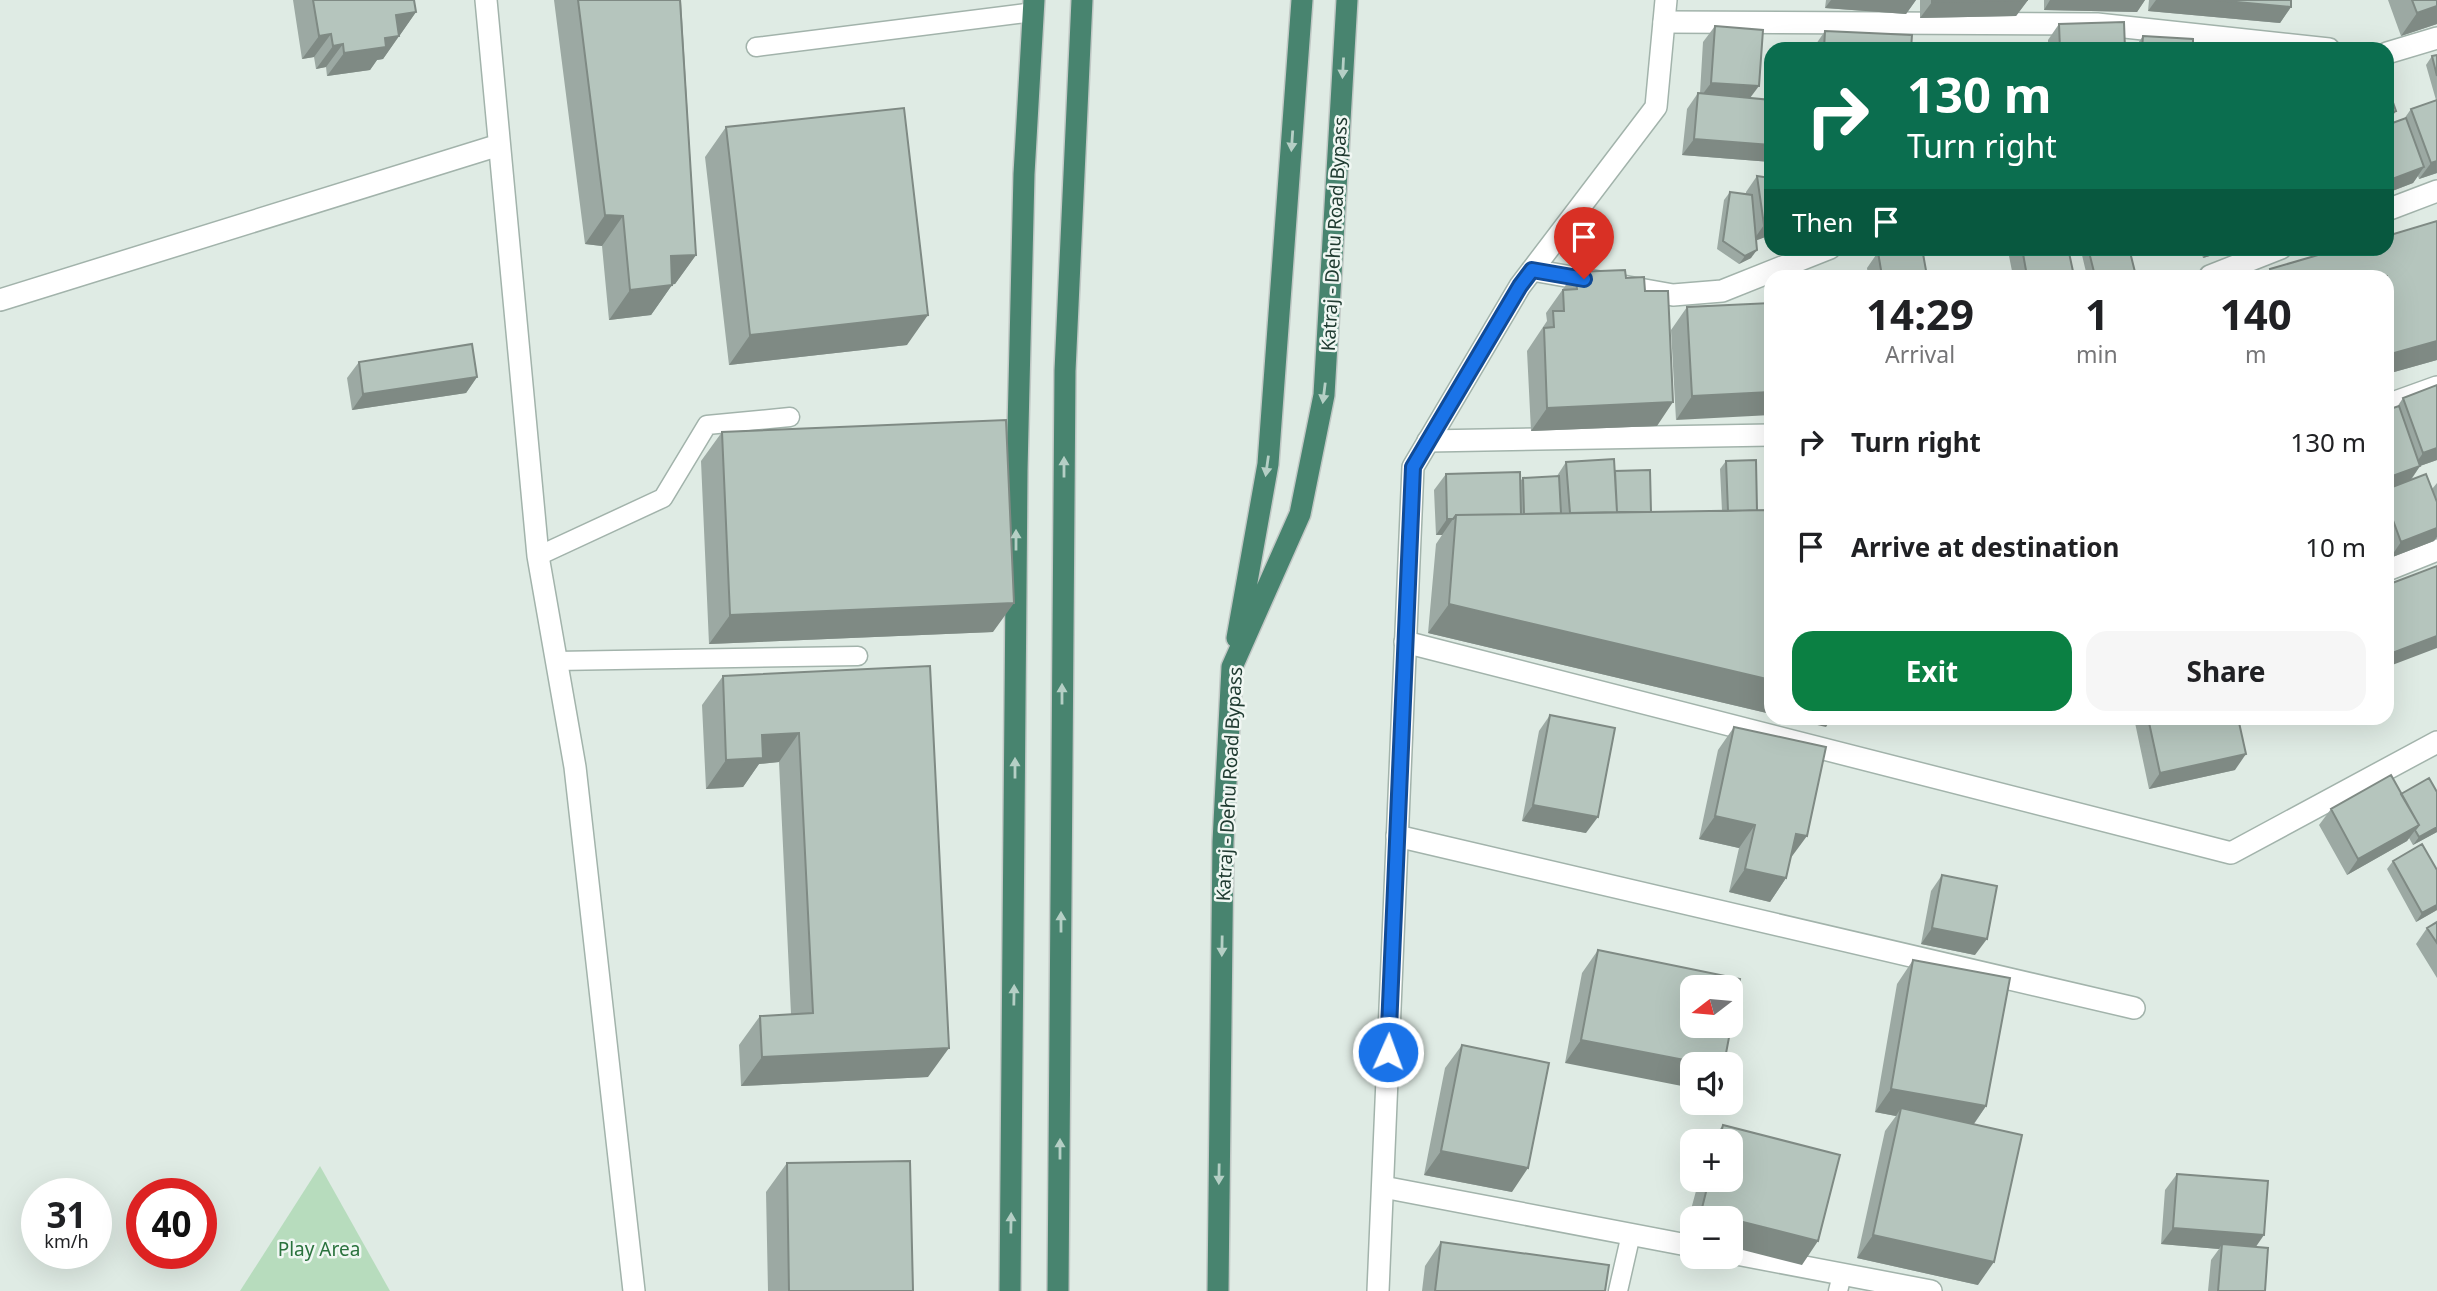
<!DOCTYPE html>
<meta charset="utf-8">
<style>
body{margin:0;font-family:"Noto Sans",sans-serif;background:#f6f6f6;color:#202124;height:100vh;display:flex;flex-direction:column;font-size:26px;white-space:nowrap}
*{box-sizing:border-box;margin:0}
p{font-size:23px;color:#757577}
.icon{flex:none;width:38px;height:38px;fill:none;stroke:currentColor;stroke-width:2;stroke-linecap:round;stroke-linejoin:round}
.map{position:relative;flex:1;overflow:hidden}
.details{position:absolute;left:1764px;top:270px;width:630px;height:455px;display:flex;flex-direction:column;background:#fff;border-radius:21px;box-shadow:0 7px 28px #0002}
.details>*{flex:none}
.guide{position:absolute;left:1764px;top:42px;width:630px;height:214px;border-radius:21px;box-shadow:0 7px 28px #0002;background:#0b6e4f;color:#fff;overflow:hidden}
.needle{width:46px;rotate:254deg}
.fabs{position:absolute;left:1680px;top:975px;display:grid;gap:14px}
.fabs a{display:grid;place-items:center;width:63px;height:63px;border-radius:14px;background:#fff;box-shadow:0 7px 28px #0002;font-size:35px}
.speed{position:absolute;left:21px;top:1178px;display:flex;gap:14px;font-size:35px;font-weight:700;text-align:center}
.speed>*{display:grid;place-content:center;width:91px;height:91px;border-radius:50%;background:#fff;box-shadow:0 7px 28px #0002;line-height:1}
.speed small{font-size:18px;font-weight:400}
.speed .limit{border:10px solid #d22;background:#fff;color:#111}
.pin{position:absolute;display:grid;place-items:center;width:60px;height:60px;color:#fff;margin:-72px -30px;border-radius:50% 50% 50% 0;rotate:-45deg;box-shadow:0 0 7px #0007}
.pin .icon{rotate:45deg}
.me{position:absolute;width:77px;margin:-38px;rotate:2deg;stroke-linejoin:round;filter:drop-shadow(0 0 5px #0008)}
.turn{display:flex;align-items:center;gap:24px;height:147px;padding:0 28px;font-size:32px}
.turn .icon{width:91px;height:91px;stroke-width:2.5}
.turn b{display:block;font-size:49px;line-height:60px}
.then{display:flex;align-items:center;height:66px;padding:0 28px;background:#0003;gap:14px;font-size:26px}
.eta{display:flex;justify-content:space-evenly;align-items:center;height:119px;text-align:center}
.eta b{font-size:42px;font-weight:700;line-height:49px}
.cta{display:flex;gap:14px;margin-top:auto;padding:14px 28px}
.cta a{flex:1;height:80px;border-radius:21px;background:#0b8043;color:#fff;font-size:28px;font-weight:700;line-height:80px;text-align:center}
.cta a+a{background:#f6f6f6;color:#202124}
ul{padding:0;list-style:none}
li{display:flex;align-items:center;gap:21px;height:105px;padding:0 28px}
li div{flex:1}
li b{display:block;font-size:26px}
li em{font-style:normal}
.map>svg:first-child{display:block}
.green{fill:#b7dcbd}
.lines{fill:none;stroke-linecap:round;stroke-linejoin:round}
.service-casing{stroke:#a2b3ab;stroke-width:21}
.minor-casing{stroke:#a2b3ab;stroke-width:24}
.tertiary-casing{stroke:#a2b3ab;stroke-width:24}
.trunk-casing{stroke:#c1c8c5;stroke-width:24}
.service{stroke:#fff;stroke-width:18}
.minor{stroke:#fff;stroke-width:21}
.tertiary{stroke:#fff;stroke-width:21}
.trunk{stroke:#48846f;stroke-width:21}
.wall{fill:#9ca9a3}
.shaded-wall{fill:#7f8a84}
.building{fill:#b5c5bd;stroke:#7f8a84;stroke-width:2;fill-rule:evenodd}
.oneway{fill:#b5cfc5}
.route-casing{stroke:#114b97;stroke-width:18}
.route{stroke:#1a73e8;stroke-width:12}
.labels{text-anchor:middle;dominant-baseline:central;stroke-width:5;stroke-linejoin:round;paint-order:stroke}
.street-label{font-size:19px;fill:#203b31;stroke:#f0f7f3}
.park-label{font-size:19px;fill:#2a723d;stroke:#f0f7f3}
</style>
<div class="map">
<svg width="2437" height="1291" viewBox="0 0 2437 1291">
<rect width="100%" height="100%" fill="#dfebe4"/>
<path class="green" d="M320 1166 390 1291H240Z"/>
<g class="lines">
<defs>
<path id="service" d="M756 47 1034 12
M538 556 663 498 707 425 790 417
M556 661 858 656
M1618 1291 1631 1234
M1838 1291 1842 1275"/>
<path id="minor" d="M486 0 538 556 575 767 634 1291
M1664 22 2097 24 2329 49
M2387 210 2437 191
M2210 276 2281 248
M0 300 499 145
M2387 405 2437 387
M1428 441 1771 435
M2387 570 2437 550
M1405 642 2231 853 2437 742
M1397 836 2134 1008
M1383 1187 1692 1246
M1731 1253 1931 1291"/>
<path id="tertiary" d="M2387 53 2437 38
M1532 270 1673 295 1722 291 1830 248
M1378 1291 1413 467 1520 286 1656 107 1666 0"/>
<path id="trunk" d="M1237 638 1268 464 1302 0
M1010 1291 1017 471 1024 174 1034 0
M1058 1291 1065 371 1082 0
M1218 1291 1223 842 1232 667 1300 514 1324 395 1347 0"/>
</defs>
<use href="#service" class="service-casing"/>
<use href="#minor" class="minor-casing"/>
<use href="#tertiary" class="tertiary-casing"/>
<use href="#trunk" class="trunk-casing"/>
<use href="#service" class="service"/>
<use href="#minor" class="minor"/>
<use href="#tertiary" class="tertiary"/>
<use href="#trunk" class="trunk"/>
</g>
<path class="wall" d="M293 0H414L416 12 383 59 377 60 370 70 327 76 326 67 316 69 314 57 302 59Z
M554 0H681L696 255 675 284 672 285 651 315 609 320 602 246 585 244Z
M1826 0H1916L1906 14 1825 8Z
M1920 0H2028L2016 16 1920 18Z
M2044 0H2145L2137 12 2044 10Z
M2149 0H2291V7L2280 23 2148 11Z
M2388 0H2437V24L2401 36Z
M2059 24 2125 49H2048V40Z
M1715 26 1751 98 1771 100V162L1682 155 1687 109 1698 93H1700L1703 42Z
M1825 31 1911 49H1814V47Z
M2143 36 2193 49H2134Z
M2437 55V173L2419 179 2418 176 2413 183 2387 193V125L2404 119 2411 109 2436 100 2426 65 2432 56Z
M726 127 907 345 729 365 705 157Z
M1757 176 1771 178V235L1756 240 1751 258 1739 264 1717 249 1724 200 1730 192 1746 194V192Z
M2437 221V360L2387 374V276H2265L2270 269 2342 248H2387V236Z
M2014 248H2068L2074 276H2013L2009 256Z
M2083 248H2129L2136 276H2087L2081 251Z
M2200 248H2236L2203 258Z
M1878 252 1927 276H1868L1867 268Z
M1575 272 1626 278 1657 426 1531 431 1527 351 1547 321 1546 313Z
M1771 303 1676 420 1671 330 1687 307Z
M359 362 477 377 466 393 352 410 347 378Z
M2403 398 2437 460 2420 466 2411 480 2432 489 2437 483V537L2434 541 2390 558 2387 551V410L2397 407Z
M722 432 993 632 709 644 701 461Z
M1726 461 1757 510H1771V714L1428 633 1436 544 1442 535H1436L1434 490 1446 474 1520 481 1523 478 1557 476 1566 462 1615 472 1651 512 1722 511 1720 469Z
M930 666 928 1077 741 1086 739 1045 760 1016 791 1014 779 762 759 764 743 787 706 789 702 705 723 676Z
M1550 715 1586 833 1522 821 1539 731Z
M2134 718H2238L2235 770 2149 789Z
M1734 727 1790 859 1786 878 1770 902 1729 892 1739 848 1699 839 1718 750Z
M2401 794 2437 832 2413 845 2409 838 2407 841 2347 875 2319 825 2331 809Z
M2393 861 2437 910 2416 922 2387 869Z
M1942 875 1975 955 1921 944 1931 891Z
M2437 922V978L2416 944 2427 928Z
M1598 950 1740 979 1565 1063 1582 973Z
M1913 960 1986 1106 1974 1124 1978 1285 1857 1258 1885 1131 1896 1116 1875 1112 1897 984Z
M1462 1045 1512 1192 1424 1175 1445 1068Z
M1723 1125 1802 1265 1731 1218H1692V1237L1684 1235 1699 1180H1731V1141H1711Z
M787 1163 913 1291H768L766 1192Z
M2177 1174 2256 1247 2265 1291H2208L2211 1260 2219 1249 2161 1244 2165 1190Z
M1441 1242 1605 1291H1422L1425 1266Z"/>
<path class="shaded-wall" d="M1831 0H1916L1906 14 1825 8Z
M2028 0 2016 16 1920 18 1932 2Z
M2050 0H2145L2137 12 2044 10Z
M2156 0H2215L2291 7 2280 23 2148 11Z
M2437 6V24L2401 36 2417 13Z
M416 12 400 35 390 37 399 36 383 59 377 60 370 70 327 76 344 53 396 15Z
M331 34 314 57 302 59 319 36Z
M343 44 326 67 316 69 333 46Z
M1711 83 1759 86 1747 102 1699 99Z
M2396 111 2387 124V114Z
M1694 139 1771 145V162L1682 155Z
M2437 161V173L2419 179 2431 163Z
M2424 167 2413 183 2387 193V181Z
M605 215 623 216 602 246 585 244Z
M1771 223V235L1752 242 1764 225Z
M2210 248H2236L2203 258Z
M1757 250 1751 258 1739 264 1745 256Z
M696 255 675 284 650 285 671 256Z
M672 285 651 315 609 320 630 290Z
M928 315 907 345 729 365 750 335Z
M2437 341V360L2387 374V355Z
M477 377 466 393 352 410 363 394Z
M1771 392V415L1676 420 1692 396Z
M1673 402 1657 426 1531 431 1547 408Z
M2437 448V460L2420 466 2409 482 2387 490V478L2412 469 2423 453Z
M1447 519H1453L1442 535H1436Z
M2437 528V537L2434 541 2390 558 2401 542Z
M1014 603 993 632 709 644 730 615Z
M1449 604 1771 680V714L1428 633Z
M2437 636V648L2387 667V655Z
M1787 718H1832L1826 727Z
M799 733 779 762 759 764 743 787 706 789 726 760 762 735Z
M2246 754 2235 770 2149 789 2160 773Z
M1533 805 1598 817 1586 833 1522 821Z
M1715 816 1755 825 1739 848 1699 839Z
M2419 825 2407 841 2347 875 2358 859Z
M2437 827V832L2413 845 2419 837Z
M1796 834 1807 836 1790 859Z
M1745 869 1786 878 1770 902 1729 892Z
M2437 905V910L2416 922 2422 913Z
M1932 928 1987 939 1975 955 1921 944Z
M1581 1040 1705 1064H1692V1088L1565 1063Z
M949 1048 928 1077 741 1086 762 1057Z
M1891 1089 1986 1106 1970 1129 1901 1108 1896 1116 1875 1112Z
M1441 1151 1528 1168 1512 1192 1424 1175Z
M1701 1212 1726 1218H1696Z
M1731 1219 1818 1241 1802 1265 1731 1247Z
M1692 1224V1237L1684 1235Z
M2173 1228 2264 1235 2253 1251 2222 1244 2219 1249 2161 1244Z
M1873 1235 1994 1262 1978 1285 1857 1258Z"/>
<path class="building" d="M313 0H414L416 12 396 15 399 36 385 38 386 47 344 53 343 44 333 46 331 34 319 36Z
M578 0H680L696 255 671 256 672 285 630 290 623 216 605 215Z
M1932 0H2028L1932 2Z
M2215 0H2291V7Z
M2412 0H2437V6L2417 13Z
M2124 22 2125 49H2060L2059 24Z
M1715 26 1763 30 1759 86 1711 83Z
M1825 31 1912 35 1911 49H1824Z
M2143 36 2193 39V49H2142Z
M2437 55V76L2432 56Z
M2387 85 2396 111 2387 114Z
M1698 93 1771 100V145L1694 139Z
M2437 100V161L2431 163 2411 109Z
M904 108 928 315 750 335 726 127Z
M2406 118 2424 167 2387 181V125Z
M1757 176 1771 178V223L1764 225Z
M1730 192 1752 195 1757 250 1745 256 1723 241Z
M2437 221V341L2387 355V276H2272L2270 269 2342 248H2387V236Z
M1896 248H1922L1927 276H1882L1878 252Z
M2022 248H2068L2074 276H2027Z
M2088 248H2129L2136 276H2095Z
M1625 270 1626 278 1644 277 1645 291H1668L1673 402 1547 408 1544 328 1554 327 1553 311H1564L1563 290 1577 289 1575 272Z
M1771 303V392L1692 396 1687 307Z
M472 344 477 377 363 394 359 362Z
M2437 385V448L2423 453 2403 398Z
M2399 406 2420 466 2387 478V410Z
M1006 420 1014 603 730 615 722 432Z
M1614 459 1617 512 1570 513 1566 462Z
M1756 460 1757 510 1728 511 1726 461Z
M1650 470 1651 512H1617L1615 471Z
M1520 472 1521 514 1456 515 1453 519H1447L1446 474Z
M2426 474 2437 502V528L2401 542 2387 504V489Z
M1559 476 1561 513 1524 514 1523 478Z
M1771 510V680L1449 604 1456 515Z
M2437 566V636L2387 655V585Z
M930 666 949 1048 762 1057 760 1016 813 1013 799 733 762 735 763 758 726 760 723 676Z
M1550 715 1615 728 1598 817 1533 805Z
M2148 718H2238L2246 754 2160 773Z
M1734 727 1826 747 1807 836 1796 834 1786 878 1745 869 1755 825 1715 816Z
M2391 775 2419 825 2358 859 2331 809Z
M2429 778 2437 792V827L2419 837 2415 830 2419 825 2401 794Z
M2422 844 2437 870V905L2422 913 2393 861Z
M1942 875 1997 886 1987 939 1932 928Z
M2437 922V943L2427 928Z
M1598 950 1740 979 1724 1064H1705L1581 1040ZM1692 987H1731V1026H1692Z
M1913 960 2010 978 1986 1106 1891 1089Z
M1462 1045 1549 1063 1528 1168 1441 1151Z
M1901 1108 2022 1135 1994 1262 1873 1235Z
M1723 1125 1840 1155 1818 1241 1731 1219V1218H1726L1701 1212 1709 1180H1731V1141H1719Z
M910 1161 913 1291H789L787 1163Z
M2177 1174 2268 1181 2264 1235 2173 1228Z
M1441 1242 1609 1265 1605 1291H1435Z
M2222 1244 2268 1248 2265 1291H2218Z"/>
<defs><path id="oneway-solid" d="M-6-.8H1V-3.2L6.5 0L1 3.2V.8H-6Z" transform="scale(1.75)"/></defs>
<g class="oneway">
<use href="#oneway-solid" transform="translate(1343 68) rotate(93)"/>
<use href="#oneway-solid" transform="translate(1292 141) rotate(94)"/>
<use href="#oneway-solid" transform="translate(1324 393) rotate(97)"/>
<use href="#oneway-solid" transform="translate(1267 466) rotate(98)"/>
<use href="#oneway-solid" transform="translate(1064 467) rotate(-90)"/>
<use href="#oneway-solid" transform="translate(1016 540) rotate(-90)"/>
<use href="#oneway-solid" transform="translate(1062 694) rotate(-90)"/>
<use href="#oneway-solid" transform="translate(1015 768) rotate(-90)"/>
<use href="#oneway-solid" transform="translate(1061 922) rotate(-90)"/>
<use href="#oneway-solid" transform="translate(1222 946) rotate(91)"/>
<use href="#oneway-solid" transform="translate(1014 995) rotate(-89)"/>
<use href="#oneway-solid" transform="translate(1060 1149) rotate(-90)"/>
<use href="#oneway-solid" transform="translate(1219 1174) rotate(91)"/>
<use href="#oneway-solid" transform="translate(1011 1223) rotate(-89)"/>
</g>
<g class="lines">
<defs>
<path id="route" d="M1388 1052 1413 467 1520 286 1532 270 1584 279"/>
</defs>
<use href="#route" class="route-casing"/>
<use href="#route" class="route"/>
</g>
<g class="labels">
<g class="street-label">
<text transform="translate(1334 234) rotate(-87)">Katraj - Dehu Road Bypass</text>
<text transform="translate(1229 784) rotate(-87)">Katraj - Dehu Road Bypass</text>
</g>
<g class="park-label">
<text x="319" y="1249">Play Area</text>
</g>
</g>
</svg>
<div class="fabs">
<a><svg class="needle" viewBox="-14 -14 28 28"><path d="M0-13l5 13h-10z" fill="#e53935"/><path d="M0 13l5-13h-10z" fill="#757577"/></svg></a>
<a><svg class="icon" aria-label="sound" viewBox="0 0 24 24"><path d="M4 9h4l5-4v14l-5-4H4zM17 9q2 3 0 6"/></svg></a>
<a>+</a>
<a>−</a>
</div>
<div class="speed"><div>31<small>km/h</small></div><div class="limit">40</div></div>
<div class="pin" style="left:1584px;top:279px;background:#d93025"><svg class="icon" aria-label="arrive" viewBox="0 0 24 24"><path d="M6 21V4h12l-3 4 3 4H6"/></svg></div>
<svg class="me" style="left:1388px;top:1052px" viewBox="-20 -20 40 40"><circle r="17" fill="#1a73e8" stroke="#fff" stroke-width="3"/><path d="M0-11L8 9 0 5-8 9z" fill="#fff"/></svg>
<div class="guide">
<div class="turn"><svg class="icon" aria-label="right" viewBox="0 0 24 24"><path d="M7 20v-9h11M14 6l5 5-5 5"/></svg><div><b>130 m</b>Turn right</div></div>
<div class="then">Then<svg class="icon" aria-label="arrive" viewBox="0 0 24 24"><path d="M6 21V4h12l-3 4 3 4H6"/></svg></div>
</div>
<section class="details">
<div class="eta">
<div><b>14:29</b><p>Arrival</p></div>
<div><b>1</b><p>min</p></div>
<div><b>140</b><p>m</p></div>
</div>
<ul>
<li><svg class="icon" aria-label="right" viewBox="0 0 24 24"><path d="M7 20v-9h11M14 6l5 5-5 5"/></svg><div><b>Turn right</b></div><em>130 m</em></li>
<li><svg class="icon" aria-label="arrive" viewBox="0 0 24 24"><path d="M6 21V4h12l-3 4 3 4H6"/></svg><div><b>Arrive at destination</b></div><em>10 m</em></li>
</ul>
<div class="cta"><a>Exit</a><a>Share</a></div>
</section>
</div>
